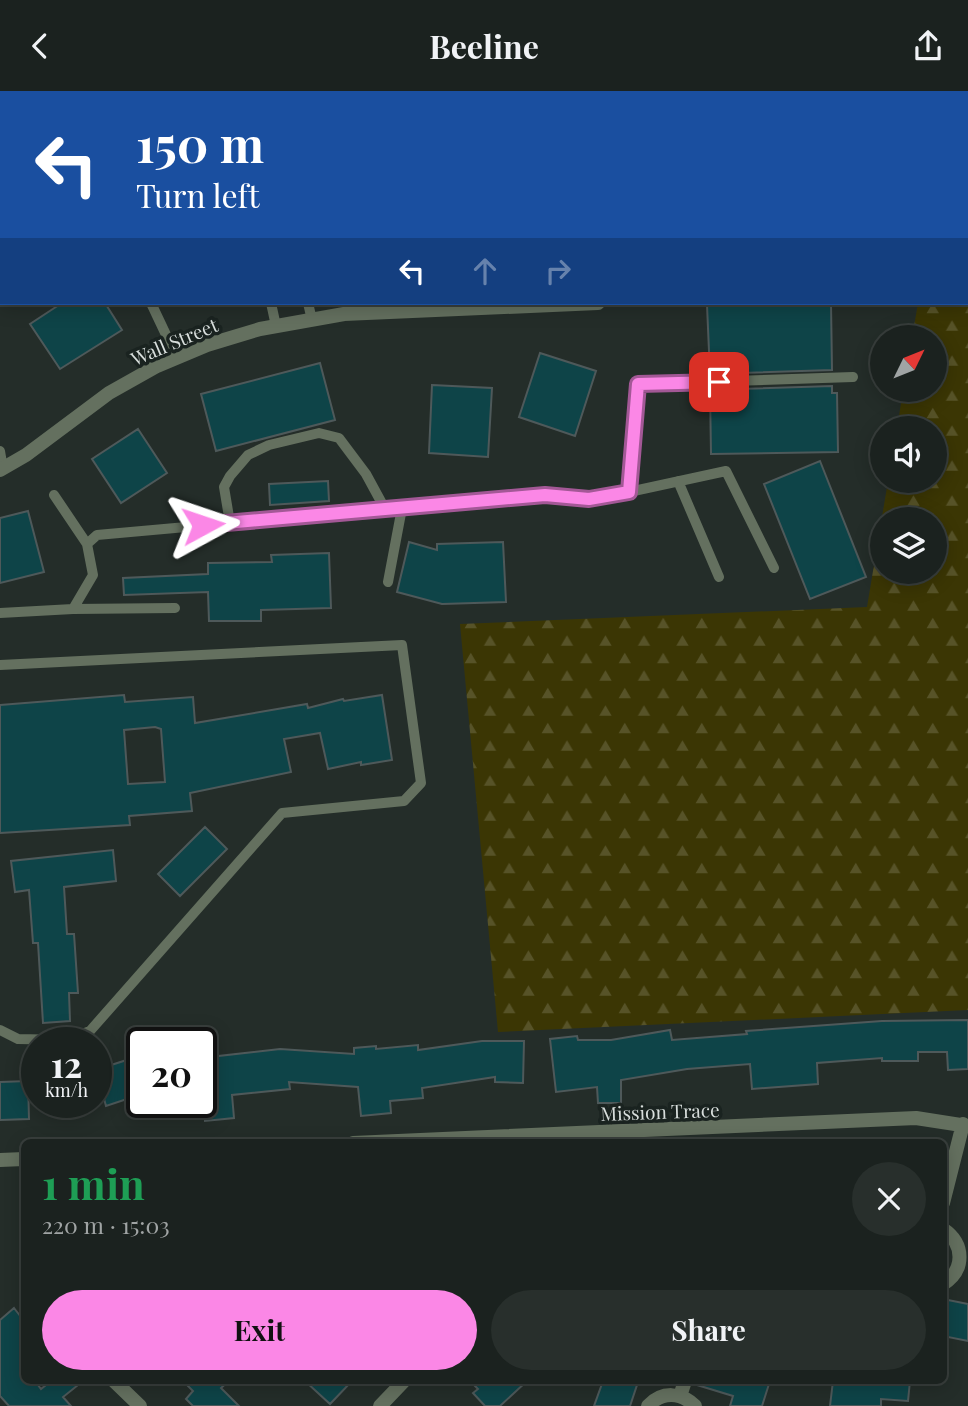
<!DOCTYPE html>
<meta charset="utf-8">
<style>
body{margin:0;font-family:"Playfair Display",serif;background:#282f2c;color:#f1f3f6;height:100vh;display:flex;flex-direction:column;font-size:26px;white-space:nowrap}
*{box-sizing:border-box;margin:0}
p{font-size:23px;color:#a0a4a4}
.icon{flex:none;width:38px;height:38px;fill:none;stroke:currentColor;stroke-width:2;stroke-linecap:round;stroke-linejoin:round}
.map{position:relative;flex:1;overflow:hidden}
.drawer{position:absolute;left:21px;top:1048px;width:926px;height:245px;display:flex;flex-direction:column;background:#1b221f;border-radius:10px;box-shadow:0 4px 18px #0003,0 0 0 2px #393f3d}
.drawer>*{flex:none}
.banner{position:absolute;left:0px;top:0px;width:970px;height:214px;box-shadow:0 4px 18px #0003,0 0 0 2px #393f3d;background:#1a4fa0;color:#fff;overflow:hidden}
.needle{width:46px;rotate:47deg}
.buttons{position:absolute;left:870px;top:234px;display:grid;gap:14px}
.buttons a{display:grid;place-items:center;width:77px;height:77px;border-radius:50%;background:#1b221f;box-shadow:0 4px 18px #0003,0 0 0 2px #393f3d;font-size:35px}
.speed{position:absolute;left:21px;top:936px;display:flex;gap:14px;font-size:35px;font-weight:700;text-align:center}
.speed>*{display:grid;place-content:center;width:91px;height:91px;border-radius:50%;background:#1b221f;box-shadow:0 4px 18px #0003,0 0 0 2px #393f3d;line-height:1}
.speed small{font-size:18px;font-weight:400}
.speed .limit{border:4px solid #111;border-radius:10px;background:#fff;color:#111}
.pin{position:absolute;display:grid;place-items:center;width:60px;height:60px;color:#fff;margin:-30px;border-radius:14px;box-shadow:0 4px 10px #0006}
.me{position:absolute;width:77px;margin:-38px;rotate:85deg;stroke-linejoin:round;filter:drop-shadow(0 0 5px #0008)}
.turn{display:flex;align-items:center;gap:24px;height:147px;padding:0 21px;font-size:32px}
.turn .icon{width:91px;height:91px;stroke-width:2.5}
.turn b{display:block;font-size:49px;line-height:60px}
.lanes{display:flex;align-items:center;height:66px;padding:0 21px;background:#0003;justify-content:center;gap:35px;direction:ltr}
.lanes .off{opacity:.35}
.round{display:grid;place-items:center;flex:none;width:74px;height:74px;border-radius:37px;background:#282f2c}
.headline{display:flex;align-items:center;justify-content:space-between;height:119px;padding:0 21px}
h1{font-size:42px;font-weight:700;line-height:52px;color:#1e9e55}
.action{display:flex;gap:14px;margin-top:auto;padding:14px 21px}
.action a{flex:1;height:80px;border-radius:42px;background:#fb87e6;color:#111;font-size:28px;font-weight:700;line-height:80px;text-align:center}
.action a+a{background:#282f2c;color:#f1f3f6}
header{display:flex;justify-content:space-between;align-items:center;height:91px;padding:0 21px;background:#1b221f;font-size:32px;font-weight:700}
.map>svg:first-child{display:block}
.forest{fill:url(#forest-firs);fill-rule:evenodd}
.building{fill:#0e4448;stroke:#4e595a;stroke-width:2;fill-rule:evenodd}
.lines{fill:none;stroke-linecap:round;stroke-linejoin:round}
.lane{stroke:#64705f;stroke-width:10}
.street{stroke:#64705f;stroke-width:14}
.route-casing{stroke:#a35896;stroke-width:18}
.route{stroke:#fb87e6;stroke-width:12}
.labels{text-anchor:middle;dominant-baseline:central;stroke-width:7;stroke-linejoin:round;paint-order:stroke}
.street-label{font-size:19px;fill:#d8dedc;stroke:#1a2320}
</style>
<header><svg class="icon" aria-label="back" viewBox="0 0 24 24"><path d="M15 5l-7 7 7 7"/></svg>Beeline<svg class="icon" aria-label="share" viewBox="0 0 24 24"><path d="M12 15V3M7 8l5-5 5 5M5 13v7h14v-7"/></svg></header>
<div class="map">
<svg width="968" height="1315" viewBox="0 0 968 1315">
<defs>
<pattern id="forest-firs" width="22" height="20" patternUnits="userSpaceOnUse" patternTransform="scale(1.75)"><rect width="22" height="20" fill="#3b3604"/><path d="M5 1l3.5 6h-7zM16 11l3.5 6h-7z" fill="#575328"/></pattern>
</defs>
<rect width="100%" height="100%" fill="#242d29"/>
<path class="forest" d="M968 179V919L498 941 460 533 867 516 888 390H934V338H897L903 299H934V247H912L918 212H968ZM882 429H934V481H882Z"/>
<path class="building" d="M62 212H105L122 239 60 278 30 233Z
M831 213 832 279 710 283 707 214Z
M540 262 596 280 575 345 519 326Z
M320 272 335 329 216 360 201 303Z
M432 294 492 297 488 366 429 362Z
M832 295V302H837L838 361 711 363 710 299Z
M138 338 167 382 121 412 92 368Z
M820 370 866 486 810 508 764 393Z
M328 390 329 410 270 414 269 393Z
M28 420 44 481 0 492V427Z
M409 451 437 459V453L503 451 506 511 442 513 397 501Z
M329 462 331 517 261 519V530H209L208 501 124 504 123 487 208 483V472L272 471 271 464Z
M124 604 125 611 193 606 195 632 307 613 308 617 343 608 344 610 382 604 392 669 361 674V671L328 678 320 642 284 648 291 681 190 702 192 720 129 725 130 734 0 742V614ZM155 636 161 638 165 691 128 693 124 639Z
M205 736 227 758 180 805 158 783Z
M113 759 116 790 64 796 67 843H74L78 902H69L70 930 43 932 38 852H33L29 799 15 801 11 770Z
M968 929V978L948 979 947 961H918V970H882V967L817 972 818 993 752 998 750 973 687 978 621 989V1012H598L597 996 556 1001 550 948 577 945 578 949H611L670 939 672 949 747 943 746 940 882 930Z
M482 950H524L523 992 495 991V986L422 997 423 1007 390 1010 391 1022 361 1025 358 996 289 991 290 998 232 1004 234 1027 205 1030 201 967 280 958 354 963V957L376 955V958L418 954V959Z
M142 964V1003L106 1015 96 979Z
M28 990 29 1028 0 1029V991Z
M943 1208 968 1213V1250L943 1245Z
M14 1217 24 1230V1290H35L41 1298 51 1290H83L63 1306 71 1315H9L0 1305V1229Z
M183 1290H229L221 1297 239 1315H193L186 1308 193 1300Z
M305 1290H352L330 1313Z
M470 1290H527L500 1315H485L473 1302 478 1298Z
M603 1290H626L637 1294 630 1315H594Z
M698 1290H758L769 1293 762 1315H730L733 1305 697 1294Z
M833 1290H910L908 1310 881 1308V1315H830Z"/>
<g class="lines">
<path class="lane" d="M419 0V2
M475 0V2
M848 0V2
M133 2V0
M151 212 177 267
M271 212 276 235
M308 212 312 229
M0 360 3 378
M678 390 719 486
M629 401 726 380 774 477
M54 404 87 453 93 484 73 518
M230 432 224 396 230 385 248 364 269 354 319 342 339 347 366 383 385 418
M87 453 97 444 545 404 588 408 629 401 638 293 853 286
M388 491 402 417
M0 522 73 518 175 517
M0 574 402 554 421 692 404 710 282 722 90 940 68 949 18 948 0 939"/>
<path class="street" d="M0 379 26 364 109 302 157 275 207 254 260 238 344 223 598 212
M353 1052 916 1027 968 1035
M0 1069 24 1068
M943 1112 963 1033
M943 1138C965 1153 965 1179 943 1193
M114 1290 140 1315
M680 1305 685 1290
M380 1315 404 1290
M648 1315C662 1300 681 1301 695 1315"/>
</g>
<g class="lines">
<defs>
<path id="route" d="M203 434 545 404 589 408 629 401 638 293 719 291"/>
</defs>
<use href="#route" class="route-casing"/>
<use href="#route" class="route"/>
</g>
<g class="labels">
<g class="street-label">
<text transform="translate(174 250) rotate(-23)">Wall Street</text>
<text transform="translate(660 1020) rotate(-2)">Mission Trace</text>
</g>
</g>
</svg>
<div class="buttons">
<a><svg class="needle" viewBox="-14 -14 28 28"><path d="M0-13l5 13h-10z" fill="#e53935"/><path d="M0 13l5-13h-10z" fill="#a0a4a4"/></svg></a>
<a><svg class="icon" aria-label="sound" viewBox="0 0 24 24"><path d="M4 9h4l5-4v14l-5-4H4zM17 9q2 3 0 6"/></svg></a>
<a><svg class="icon" aria-label="layers" viewBox="0 0 24 24"><path d="M12 4l9 5-9 5-9-5zM3 14l9 5 9-5"/></svg></a>
</div>
<div class="speed"><div>12<small>km/h</small></div><div class="limit">20</div></div>
<div class="pin" style="left:719px;top:291px;background:#d93025"><svg class="icon" aria-label="arrive" viewBox="0 0 24 24"><path d="M6 21V4h12l-3 4 3 4H6"/></svg></div>
<svg class="me" style="left:203px;top:434px" viewBox="-20 -20 40 40"><path d="M0-17L14 15 0 8-14 15z" fill="#fb87e6" stroke="#fff" stroke-width="4"/></svg>
<div class="banner">
<div class="turn"><svg class="icon" aria-label="left" viewBox="0 0 24 24"><path d="M17 20v-9H6M10 6l-5 5 5 5"/></svg><div><b>150 m</b>Turn left</div></div>
<div class="lanes"><svg class="icon" aria-label="left" viewBox="0 0 24 24"><path d="M17 20v-9H6M10 6l-5 5 5 5"/></svg><svg class="icon off" aria-label="ahead" viewBox="0 0 24 24"><path d="M12 20V5M6 11l6-6 6 6"/></svg><svg class="icon off" aria-label="right" viewBox="0 0 24 24"><path d="M7 20v-9h11M14 6l5 5-5 5"/></svg></div>
</div>
<section class="drawer">
<div class="headline"><div><h1>1 min</h1><p>220 m · 15:03</p></div><a class="round"><svg class="icon" aria-label="close" viewBox="0 0 24 24"><path d="M6 6l12 12M18 6L6 18"/></svg></a></div>
<div class="action"><a>Exit</a><a>Share</a></div>
</section>
</div>
